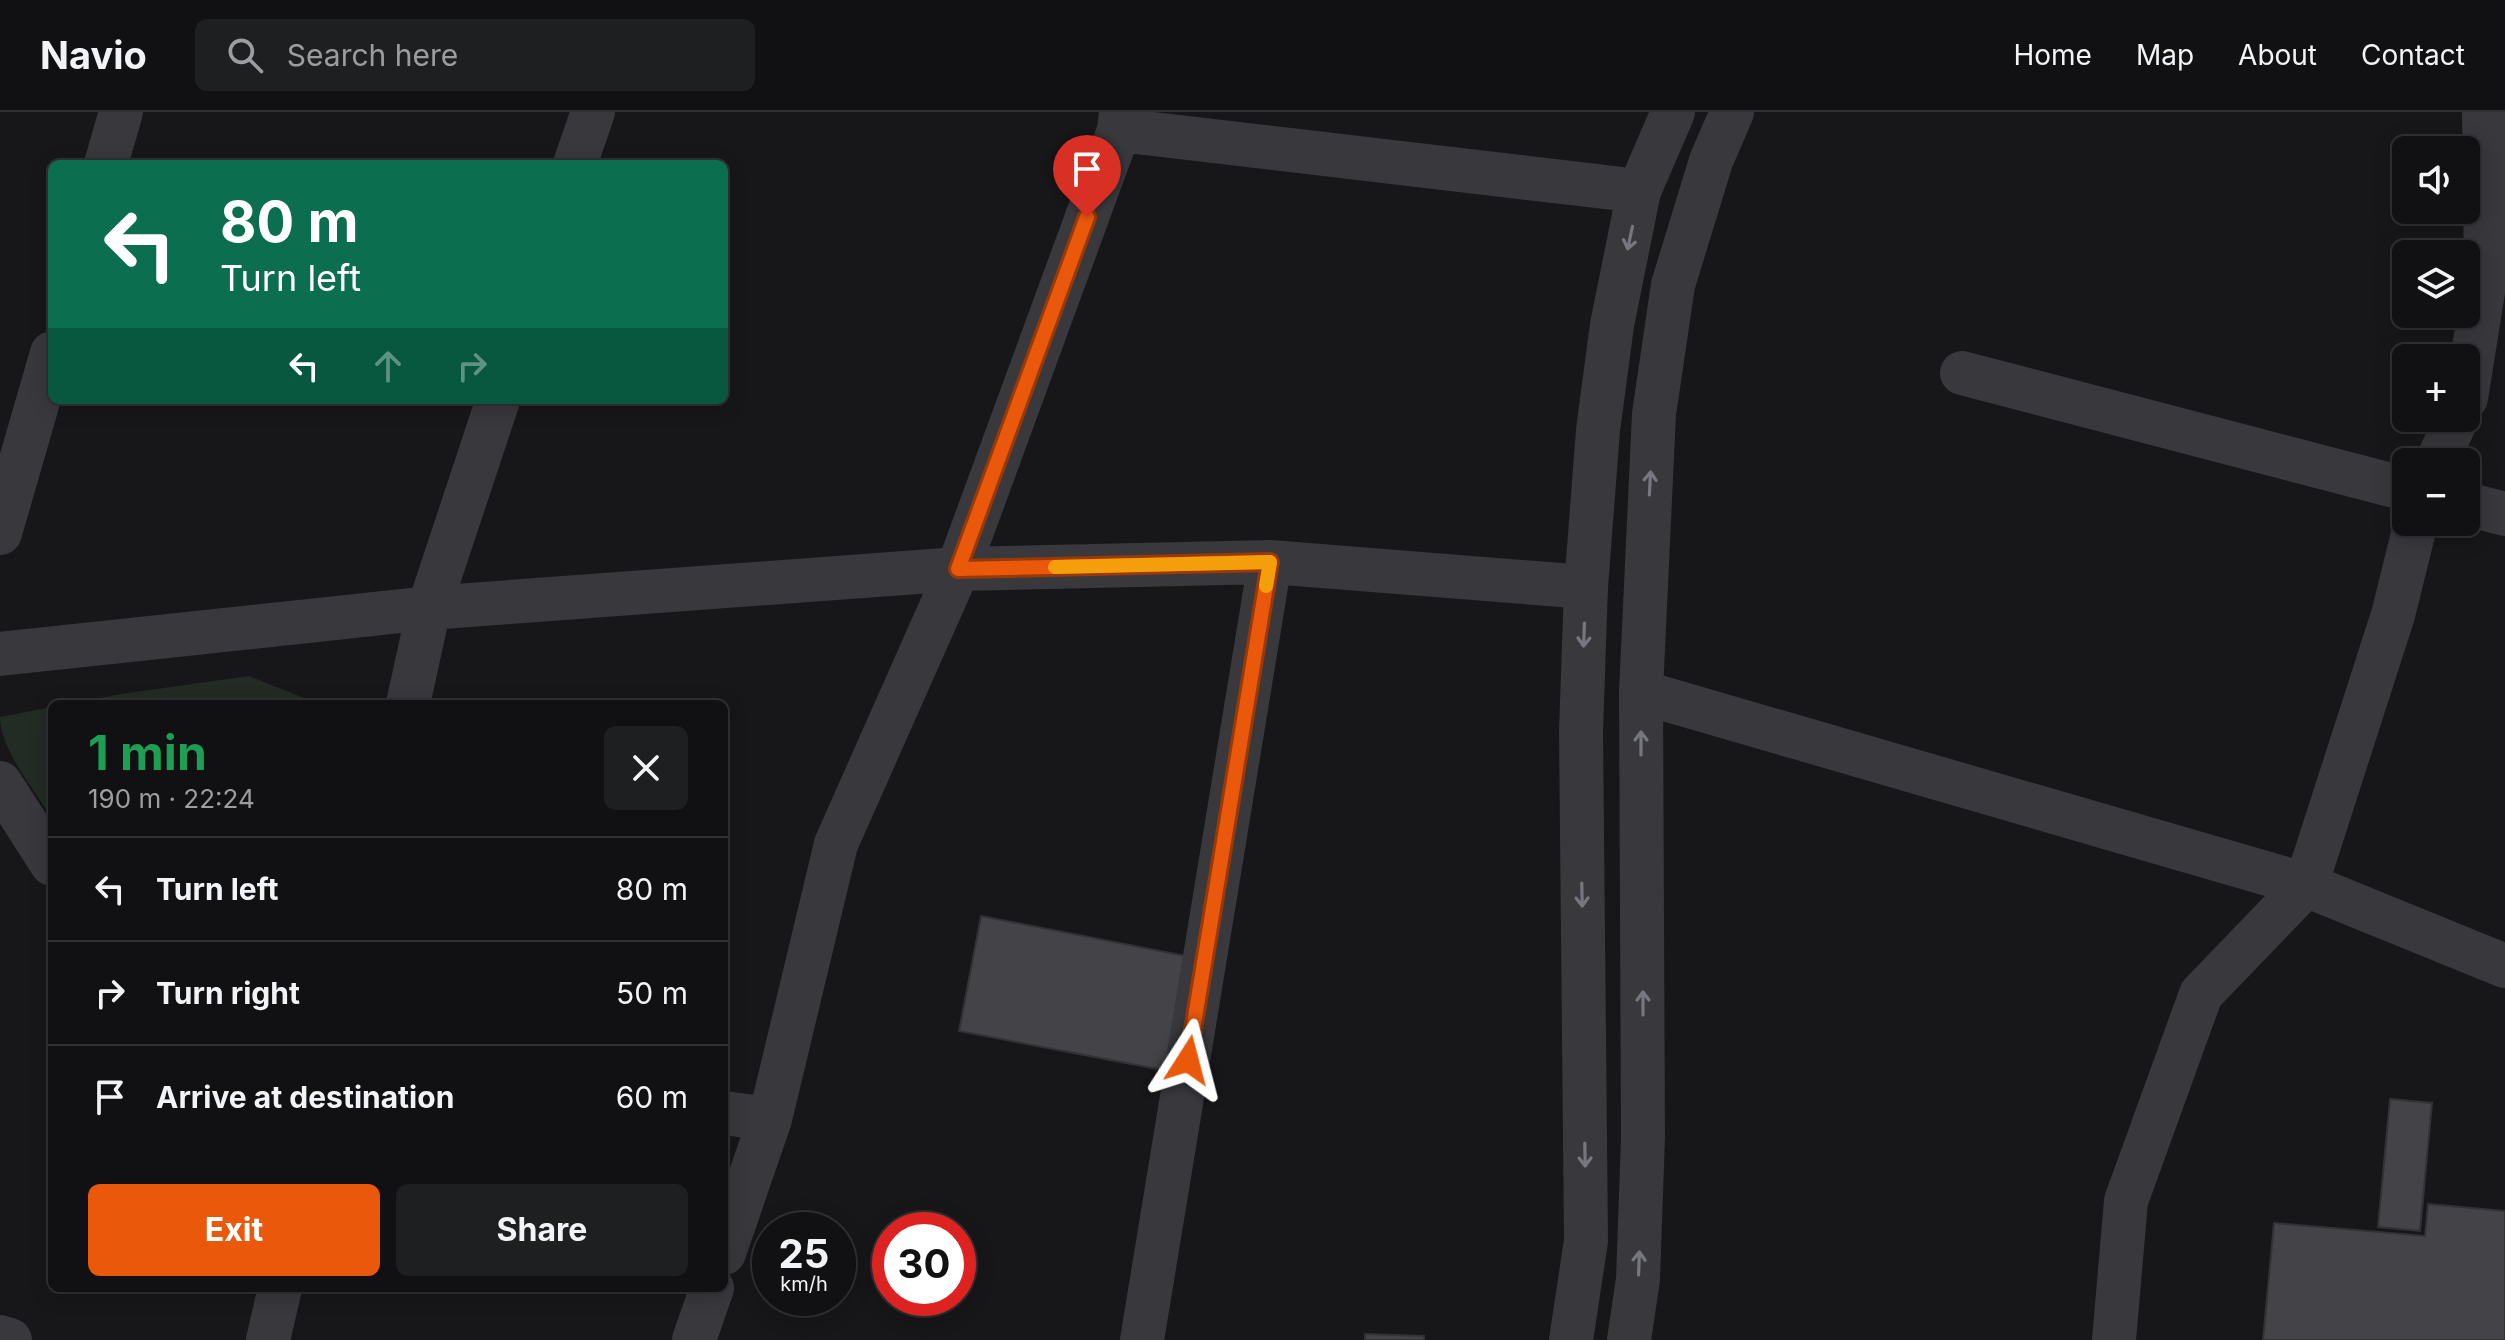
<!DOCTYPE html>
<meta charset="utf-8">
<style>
body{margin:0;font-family:Inter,sans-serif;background:#1e1f21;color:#f1f3f6;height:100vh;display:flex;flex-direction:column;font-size:30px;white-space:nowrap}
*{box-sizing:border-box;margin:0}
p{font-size:26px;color:#9c9da0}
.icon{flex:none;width:44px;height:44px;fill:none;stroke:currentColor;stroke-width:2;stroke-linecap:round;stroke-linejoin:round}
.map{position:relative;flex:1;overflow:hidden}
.side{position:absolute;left:48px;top:588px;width:680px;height:592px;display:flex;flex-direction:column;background:#111113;border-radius:12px;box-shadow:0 4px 20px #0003,0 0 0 2px #303133}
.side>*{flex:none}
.hud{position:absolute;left:48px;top:48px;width:680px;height:244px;border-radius:12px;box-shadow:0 4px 20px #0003,0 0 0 2px #303133;background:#0b6e4f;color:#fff;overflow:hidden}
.buttons{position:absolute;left:2392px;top:24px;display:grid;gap:16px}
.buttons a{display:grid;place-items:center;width:88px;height:88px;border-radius:12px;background:#111113;box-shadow:0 4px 20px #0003,0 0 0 2px #303133;font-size:40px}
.speed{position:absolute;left:752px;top:1100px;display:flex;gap:16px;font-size:40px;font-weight:700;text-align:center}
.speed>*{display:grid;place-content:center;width:104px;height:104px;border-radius:50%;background:#111113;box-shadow:0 4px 20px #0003,0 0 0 2px #303133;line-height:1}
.speed small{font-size:20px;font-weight:400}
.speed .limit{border:12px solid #d22;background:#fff;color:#111}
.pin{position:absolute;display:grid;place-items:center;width:68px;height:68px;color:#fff;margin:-82px -34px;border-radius:50% 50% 50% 0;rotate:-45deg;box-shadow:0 0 8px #0007}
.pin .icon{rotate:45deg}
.me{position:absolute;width:88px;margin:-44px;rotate:9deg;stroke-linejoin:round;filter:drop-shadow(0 0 6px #0008)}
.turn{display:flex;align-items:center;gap:28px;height:168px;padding:0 40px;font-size:36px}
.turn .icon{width:104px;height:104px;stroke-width:2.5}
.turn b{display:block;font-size:56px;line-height:68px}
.lanes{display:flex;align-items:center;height:76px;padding:0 40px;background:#0003;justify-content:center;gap:40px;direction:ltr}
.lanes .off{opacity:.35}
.round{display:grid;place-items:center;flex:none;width:84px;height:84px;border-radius:12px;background:#1e1f21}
.head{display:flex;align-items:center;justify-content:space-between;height:136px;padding:0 40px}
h1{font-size:48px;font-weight:700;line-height:60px;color:#1e9e55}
.cta{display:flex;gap:16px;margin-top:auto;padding:16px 40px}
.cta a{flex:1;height:92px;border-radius:12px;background:#ea580c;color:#fff;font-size:32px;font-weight:700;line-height:92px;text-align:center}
.cta a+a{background:#1e1f21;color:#f1f3f6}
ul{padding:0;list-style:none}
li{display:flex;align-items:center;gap:24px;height:104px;padding:0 40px;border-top:2px solid #303133}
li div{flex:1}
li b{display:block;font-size:30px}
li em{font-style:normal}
header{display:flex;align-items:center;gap:48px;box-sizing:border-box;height:112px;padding:0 40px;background:#111113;border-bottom:2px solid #303133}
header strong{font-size:38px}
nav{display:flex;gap:44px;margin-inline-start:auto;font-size:28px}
.search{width:560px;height:72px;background:#1e1f21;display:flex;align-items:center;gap:20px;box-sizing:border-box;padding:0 28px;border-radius:12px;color:#9c9da0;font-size:30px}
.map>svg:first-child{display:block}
.green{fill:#232b25}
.building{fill:#444448;stroke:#323134;stroke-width:2}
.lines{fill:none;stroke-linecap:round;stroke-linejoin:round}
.minor{stroke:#38383d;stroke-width:44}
.tertiary{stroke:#38383d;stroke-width:44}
.oneway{stroke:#777780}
.route-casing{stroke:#983908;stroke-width:20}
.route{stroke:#ea580c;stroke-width:14}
.slow{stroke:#f59e0b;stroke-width:14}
</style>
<header>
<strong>Navio</strong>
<div class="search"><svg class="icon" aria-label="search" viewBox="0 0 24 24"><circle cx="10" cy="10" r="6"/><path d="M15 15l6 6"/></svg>Search here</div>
<nav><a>Home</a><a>Map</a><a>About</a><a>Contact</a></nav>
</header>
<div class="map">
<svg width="2505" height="1228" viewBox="0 0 2505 1228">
<rect width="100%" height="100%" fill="#171719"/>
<path class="green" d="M249 564 319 592H68L121 582Z
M52 595V706C35 679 0 637 0 605Z"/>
<path class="building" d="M981 804 1191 845 1168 959 959 919Z
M2390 987 2432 991 2420 1119 2378 1115Z
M2428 1092 2505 1099V1228H2263L2274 1111 2425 1124Z
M1365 1222 1424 1224V1228H1365Z"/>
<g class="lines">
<path class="minor" d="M1119 18 1639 79
M106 52 121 0
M575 52 593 0
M1962 261 2406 377
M2466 286 2486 161 2484 0
M2437 350 2457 306
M2466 392 2505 402
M0 421 52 241
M0 542 429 496 958 457 1270 450 1586 475
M1641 580 2306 773 2505 854
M408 592 429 496 498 288
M0 671 52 752
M724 1001 770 1007
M724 1141 770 1007 836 732 958 457 1119 18 1121 0
M0 1225 10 1228
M268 1228 280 1176
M694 1228 712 1176
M1142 1228 1270 450
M2114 1228 2126 1089 2201 882 2306 773 2393 503 2416 410"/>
<path class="tertiary" d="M1571 1228 1586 1129 1581 619 1586 475 1598 318 1612 213 1639 79 1673 0
M1629 1228 1638 1167 1643 1025 1641 580 1654 302 1673 173 1711 49 1732 0"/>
</g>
<defs><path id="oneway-shaft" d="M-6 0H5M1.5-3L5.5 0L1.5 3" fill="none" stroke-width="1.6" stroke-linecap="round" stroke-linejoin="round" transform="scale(2)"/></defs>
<g class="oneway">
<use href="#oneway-shaft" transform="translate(1630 126) rotate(102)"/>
<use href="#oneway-shaft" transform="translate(1650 371) rotate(-87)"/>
<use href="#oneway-shaft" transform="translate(1584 523) rotate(92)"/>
<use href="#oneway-shaft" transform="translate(1641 631) rotate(-90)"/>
<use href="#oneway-shaft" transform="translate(1582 783) rotate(89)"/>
<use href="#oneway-shaft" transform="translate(1643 891) rotate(-90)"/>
<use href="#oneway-shaft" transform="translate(1585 1043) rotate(89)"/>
<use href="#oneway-shaft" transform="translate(1639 1151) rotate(-88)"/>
</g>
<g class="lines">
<defs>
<path id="route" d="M1087 105 958 457 1270 450 1188 948"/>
</defs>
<use href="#route" class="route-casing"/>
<use href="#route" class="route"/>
<path class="slow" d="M1055 455 1270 450 1266 474"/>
</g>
</svg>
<div class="buttons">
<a><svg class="icon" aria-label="sound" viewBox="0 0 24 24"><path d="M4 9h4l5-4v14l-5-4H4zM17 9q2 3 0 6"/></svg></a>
<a><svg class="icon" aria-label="layers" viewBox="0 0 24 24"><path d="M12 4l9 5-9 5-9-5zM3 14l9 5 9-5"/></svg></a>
<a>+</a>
<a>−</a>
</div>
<div class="speed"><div>25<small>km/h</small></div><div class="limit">30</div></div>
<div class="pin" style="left:1087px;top:105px;background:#d93025"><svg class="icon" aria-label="arrive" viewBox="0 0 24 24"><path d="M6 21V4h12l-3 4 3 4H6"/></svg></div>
<svg class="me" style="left:1188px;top:948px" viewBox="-20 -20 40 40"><path d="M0-17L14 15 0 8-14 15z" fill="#ea580c" stroke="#fff" stroke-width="4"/></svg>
<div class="hud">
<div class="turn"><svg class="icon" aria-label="left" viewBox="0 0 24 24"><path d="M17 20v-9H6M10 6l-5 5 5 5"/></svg><div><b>80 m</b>Turn left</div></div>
<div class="lanes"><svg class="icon" aria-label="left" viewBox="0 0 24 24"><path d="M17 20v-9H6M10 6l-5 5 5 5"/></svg><svg class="icon off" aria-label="ahead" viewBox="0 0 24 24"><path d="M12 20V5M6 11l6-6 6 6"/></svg><svg class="icon off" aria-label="right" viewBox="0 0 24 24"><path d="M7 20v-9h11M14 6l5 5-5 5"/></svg></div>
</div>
<section class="side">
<div class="head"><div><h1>1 min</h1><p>190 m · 22:24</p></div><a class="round"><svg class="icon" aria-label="close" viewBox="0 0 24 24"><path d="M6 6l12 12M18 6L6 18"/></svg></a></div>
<ul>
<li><svg class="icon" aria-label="left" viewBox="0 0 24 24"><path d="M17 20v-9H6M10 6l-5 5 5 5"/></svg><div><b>Turn left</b></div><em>80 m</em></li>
<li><svg class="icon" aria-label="right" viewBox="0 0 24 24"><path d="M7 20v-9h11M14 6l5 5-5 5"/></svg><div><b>Turn right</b></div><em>50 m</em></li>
<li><svg class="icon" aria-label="arrive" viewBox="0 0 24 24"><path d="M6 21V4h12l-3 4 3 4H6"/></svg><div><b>Arrive at destination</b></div><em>60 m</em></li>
</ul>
<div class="cta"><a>Exit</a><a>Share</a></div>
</section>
</div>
